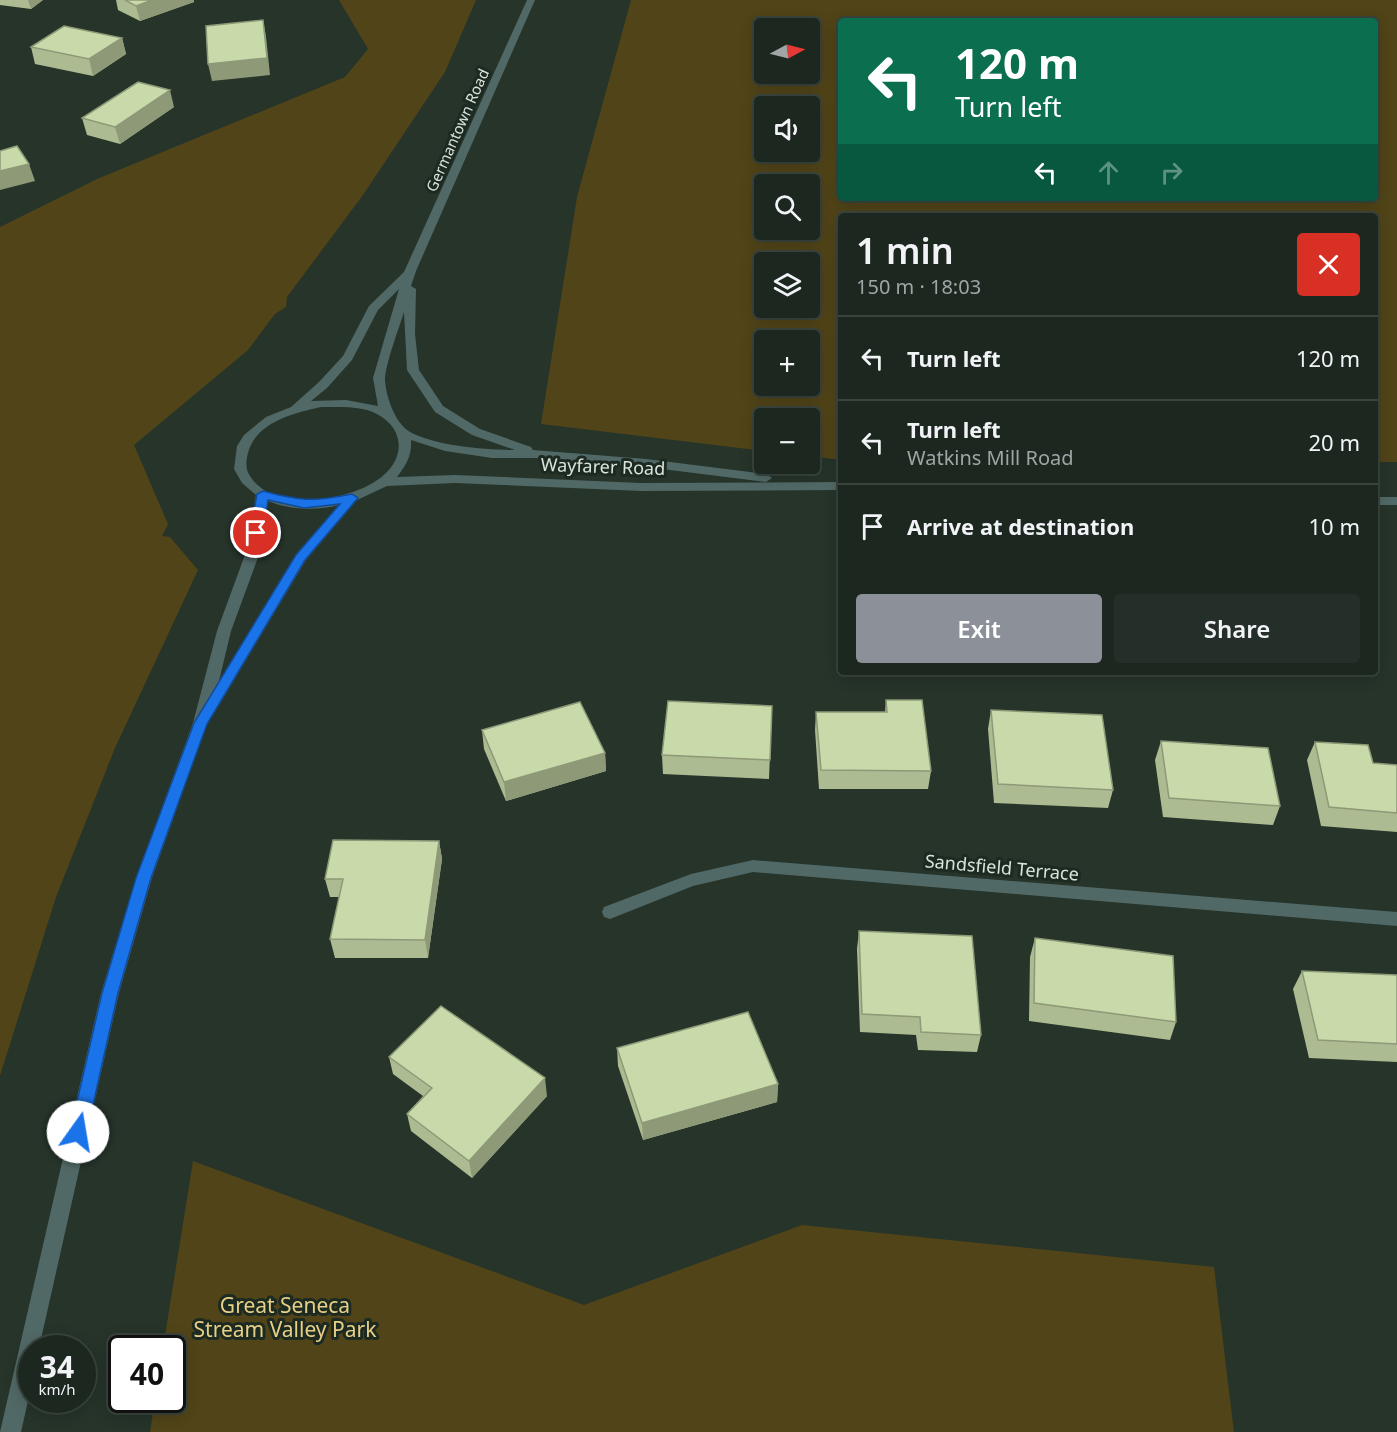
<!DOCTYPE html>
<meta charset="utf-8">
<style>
body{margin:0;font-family:"Noto Sans",sans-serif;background:#252f29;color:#f1f3f6;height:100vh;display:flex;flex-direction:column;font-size:22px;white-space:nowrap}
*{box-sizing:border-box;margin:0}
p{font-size:20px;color:#a0a5a5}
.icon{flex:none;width:33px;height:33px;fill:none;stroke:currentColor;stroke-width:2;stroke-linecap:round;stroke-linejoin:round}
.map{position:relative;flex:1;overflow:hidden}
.panel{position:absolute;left:838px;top:213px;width:540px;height:462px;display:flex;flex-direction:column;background:#1c2720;border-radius:6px;box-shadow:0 3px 15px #0003,0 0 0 2px #3a443e}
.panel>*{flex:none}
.top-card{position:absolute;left:838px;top:18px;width:540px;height:183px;border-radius:6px;box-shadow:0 3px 15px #0003,0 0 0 2px #3a443e;background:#0b6e4f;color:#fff;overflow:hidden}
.needle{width:39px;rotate:83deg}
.tools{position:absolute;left:754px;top:18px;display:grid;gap:12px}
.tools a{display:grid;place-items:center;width:66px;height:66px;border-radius:6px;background:#1c2720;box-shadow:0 3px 15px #0003,0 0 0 2px #3a443e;font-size:30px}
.speed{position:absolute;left:18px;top:1335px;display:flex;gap:12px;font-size:30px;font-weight:700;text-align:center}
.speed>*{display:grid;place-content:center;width:78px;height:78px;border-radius:50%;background:#1c2720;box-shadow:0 3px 15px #0003,0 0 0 2px #3a443e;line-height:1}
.speed small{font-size:15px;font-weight:400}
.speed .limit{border:3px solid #111;border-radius:9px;background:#fff;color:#111}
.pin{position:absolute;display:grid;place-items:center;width:51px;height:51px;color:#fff;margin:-26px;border:3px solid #fff;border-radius:50%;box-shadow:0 2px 6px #0007}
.me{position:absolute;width:66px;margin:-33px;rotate:13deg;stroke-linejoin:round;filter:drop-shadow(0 0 4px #0008)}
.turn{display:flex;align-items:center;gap:21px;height:126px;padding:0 18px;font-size:27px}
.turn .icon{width:78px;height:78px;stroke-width:2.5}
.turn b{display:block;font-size:42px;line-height:51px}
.lanes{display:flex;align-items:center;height:57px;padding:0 18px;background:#0003;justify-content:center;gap:30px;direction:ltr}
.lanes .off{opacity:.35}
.round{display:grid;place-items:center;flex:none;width:63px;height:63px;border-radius:6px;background:#252f29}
.overview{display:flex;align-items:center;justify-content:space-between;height:102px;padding:0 18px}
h1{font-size:36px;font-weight:600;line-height:45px}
.button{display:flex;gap:12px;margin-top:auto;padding:12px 18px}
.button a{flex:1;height:69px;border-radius:6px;background:#8c9099;color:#fff;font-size:24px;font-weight:600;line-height:69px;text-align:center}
.button a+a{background:#252f29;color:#f1f3f6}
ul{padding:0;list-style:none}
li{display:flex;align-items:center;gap:18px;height:84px;padding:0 18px;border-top:2px solid #3a443e}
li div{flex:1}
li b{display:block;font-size:22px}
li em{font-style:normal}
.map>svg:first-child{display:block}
.green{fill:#514418;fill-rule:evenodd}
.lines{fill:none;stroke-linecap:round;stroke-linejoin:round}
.minor{fill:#516966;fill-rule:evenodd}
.wall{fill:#adbb92}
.shaded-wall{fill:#8d9977}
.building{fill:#c9daaa;stroke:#8d9977;stroke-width:1.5}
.route{fill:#1a73e8;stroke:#114b97;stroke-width:1.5}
.labels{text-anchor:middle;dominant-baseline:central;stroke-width:6;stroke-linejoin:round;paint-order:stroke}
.far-street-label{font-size:15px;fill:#dae3dd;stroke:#1c2a21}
.street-label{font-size:18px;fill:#dae3dd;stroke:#1c2a21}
.near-park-label{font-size:21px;fill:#e7cf86;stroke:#1c2a21}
</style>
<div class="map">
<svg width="1397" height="1432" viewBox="0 0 1397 1432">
<rect width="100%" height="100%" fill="#26342a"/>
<path class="green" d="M339 0H476L445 72 363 195 287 297 286 307 275 314 248 350 134 445 168 524 162 536 170 537 198 570 115 748 56 897 0 1076V227L97 179 345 77 368 49Z
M631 0H1397V462H1376V216H842L841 460 810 456V418H765V451L541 424 577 197ZM842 21H1376V198H842ZM765 28H810V74H765ZM765 106H810V152H765ZM765 184H810V230H765ZM765 262H810V308H765ZM810 340V386H765V340Z
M193 1161 584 1305 802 1225 1214 1267 1234 1432H150L155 1400H172V1348H163Z"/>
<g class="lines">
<path class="minor" d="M527 0H535L416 271 411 286 416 289 415 334 419 370 443 406 480 429 531 447 533 450 646 459 766 474 772 478 766 482 646 467 537 458H492L445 451 411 440C412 456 406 465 397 477L455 475 641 483 842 482V490L641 491 455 483 387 486 357 500 306 560 215 712 211 713 152 878 119 993 39 1348H32V1383L21 1432H0L101 993 136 878 193 723 217 631 246 552 256 495 242 483 234 469 237 446 244 435 266 417 291 407 319 382 343 356 369 306 404 272ZM399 289 373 378 378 406 346 400 311 401 327 388 352 360 378 310ZM404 312 407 370 435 412 472 435 515 450C486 450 436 446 410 432 395 423 386 397 385 380 385 365 399 328 404 312ZM321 407C336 407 352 406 367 410 405 422 410 459 376 481 346 501 272 513 250 476 245 469 246 461 248 453 256 422 294 413 321 407ZM268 501C290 510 316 511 339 505L296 554 219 681 231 631 260 552Z
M1376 497H1397V505H1376Z
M753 860 1397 912V926L753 872 693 886 610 919 604 917 602 912 604 907 691 874Z"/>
</g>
<path class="wall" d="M0 0H43L31 9 0 5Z
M116 0H194V2L140 21 118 10Z
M122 38 126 54 93 76 35 64 31 47Z
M174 107 120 144 87 135 82 118Z
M886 700 931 771 928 789H819L815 730 816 712H885Z
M772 706 769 779 663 774 662 755Z
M991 710 1113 790 1108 808 994 803 988 729Z
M482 730 605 753 606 771 506 801 484 749Z
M1161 741 1280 806 1273 825 1163 817 1155 760Z
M1315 742 1373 763 1397 765V832L1321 826 1307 760Z
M439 841 442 859 428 958H335L330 939 339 897H330L325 879Z
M859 931 981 1035 977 1052 918 1050 916 1035 860 1032 857 949Z
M1035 938 1176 1022 1170 1040 1029 1021 1030 957Z
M1302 971 1397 975V1062L1309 1058 1293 989Z
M617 1048 778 1084 777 1102 643 1140 618 1066Z
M389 1057 547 1096 472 1178 411 1131 407 1114 423 1096 393 1074Z"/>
<path class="shaded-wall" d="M28 0H43L31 9Z
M152 0H194V2L140 21 136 6Z
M263 20 266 36 270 75 212 81 208 64Z
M122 38 126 54 93 76 89 59Z
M170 90 174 107 120 144 115 127Z
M29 164 35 181 0 190V171Z
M605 753 606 771 506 801 504 782Z
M439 841 442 859 428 958 425 940Z
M545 1078 547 1096 472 1178 469 1161Z
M778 1084 777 1102 643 1140 642 1123Z"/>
<path class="building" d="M125 0H152L136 6Z
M263 20 267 58 208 64 206 26Z
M64 26 122 38 89 59 31 47Z
M138 82 170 90 115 127 82 118Z
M17 146 29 164 0 171V151Z
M886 700H922L931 771 821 770 816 712H887Z
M668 701 772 706 770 760 662 755Z
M580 702 605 753 504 782 482 730Z
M991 710 1102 715 1113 790 998 784Z
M1161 741 1268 748 1280 806 1169 798Z
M1315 742 1368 745 1373 763 1397 765V813L1329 807Z
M333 840 439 841 425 940 330 939 343 879H325Z
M859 931 972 936 981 1035 921 1032 920 1017 862 1014Z
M1035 938 1173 956 1176 1022 1034 1003Z
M1302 971 1397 975V1044L1318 1040Z
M441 1006 545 1078 469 1161 407 1114 432 1088 389 1057Z
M748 1012 778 1084 642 1123 617 1048Z"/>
<path class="route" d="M263 491C301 501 313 502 352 494L358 498 305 560 207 724 151 878 118 993 87 1132 84 1137 78 1139 72 1137 70 1132 102 993 136 878 194 723 296 555 340 504 304 508 268 500 263 533 256 537 250 533 257 494Z"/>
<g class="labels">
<g class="far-street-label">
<text transform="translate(457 130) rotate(-66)">Germantown Road</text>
</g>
<g class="street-label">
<text transform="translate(603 466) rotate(2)">Wayfarer Road</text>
<text transform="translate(1002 867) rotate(5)">Sandsfield Terrace</text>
</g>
<g class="near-park-label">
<text x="285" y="1305">Great Seneca<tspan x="285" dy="24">Stream Valley Park</tspan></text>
</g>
</g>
</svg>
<div class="tools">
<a><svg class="needle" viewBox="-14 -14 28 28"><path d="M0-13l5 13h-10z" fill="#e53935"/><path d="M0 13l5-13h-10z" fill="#a0a5a5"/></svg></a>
<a><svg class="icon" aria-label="sound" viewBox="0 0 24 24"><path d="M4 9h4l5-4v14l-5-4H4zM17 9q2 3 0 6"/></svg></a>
<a><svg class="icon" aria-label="search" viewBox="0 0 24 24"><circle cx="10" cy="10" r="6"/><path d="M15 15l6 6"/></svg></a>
<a><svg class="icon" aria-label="layers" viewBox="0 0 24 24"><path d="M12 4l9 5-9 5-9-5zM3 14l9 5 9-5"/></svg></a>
<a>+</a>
<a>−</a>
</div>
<div class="speed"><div>34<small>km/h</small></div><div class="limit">40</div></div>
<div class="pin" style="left:256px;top:533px;background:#d93025"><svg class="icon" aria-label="arrive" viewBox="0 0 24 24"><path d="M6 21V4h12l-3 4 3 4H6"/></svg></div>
<svg class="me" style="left:78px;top:1132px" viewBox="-20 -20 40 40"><circle r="19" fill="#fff"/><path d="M0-13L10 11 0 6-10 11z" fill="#1a73e8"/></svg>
<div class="top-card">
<div class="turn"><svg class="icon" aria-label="left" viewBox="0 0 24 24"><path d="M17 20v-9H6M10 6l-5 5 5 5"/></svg><div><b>120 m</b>Turn left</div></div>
<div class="lanes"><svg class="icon" aria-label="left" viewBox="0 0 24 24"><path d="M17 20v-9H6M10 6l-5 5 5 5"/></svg><svg class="icon off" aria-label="ahead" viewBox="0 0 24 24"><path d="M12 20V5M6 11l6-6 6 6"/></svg><svg class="icon off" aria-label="right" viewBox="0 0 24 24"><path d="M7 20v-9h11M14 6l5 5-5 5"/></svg></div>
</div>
<section class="panel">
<div class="overview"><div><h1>1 min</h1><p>150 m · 18:03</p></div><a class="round" style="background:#d93025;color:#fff"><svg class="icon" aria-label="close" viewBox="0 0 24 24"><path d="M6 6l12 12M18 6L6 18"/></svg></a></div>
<ul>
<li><svg class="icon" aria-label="left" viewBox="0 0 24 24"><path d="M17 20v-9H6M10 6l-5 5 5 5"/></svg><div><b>Turn left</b></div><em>120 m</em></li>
<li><svg class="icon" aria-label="left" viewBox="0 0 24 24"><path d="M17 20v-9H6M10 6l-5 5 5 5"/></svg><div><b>Turn left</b><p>Watkins Mill Road</p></div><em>20 m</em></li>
<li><svg class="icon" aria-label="arrive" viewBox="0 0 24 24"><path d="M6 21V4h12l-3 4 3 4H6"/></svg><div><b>Arrive at destination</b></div><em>10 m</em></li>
</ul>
<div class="button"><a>Exit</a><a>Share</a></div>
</section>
</div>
